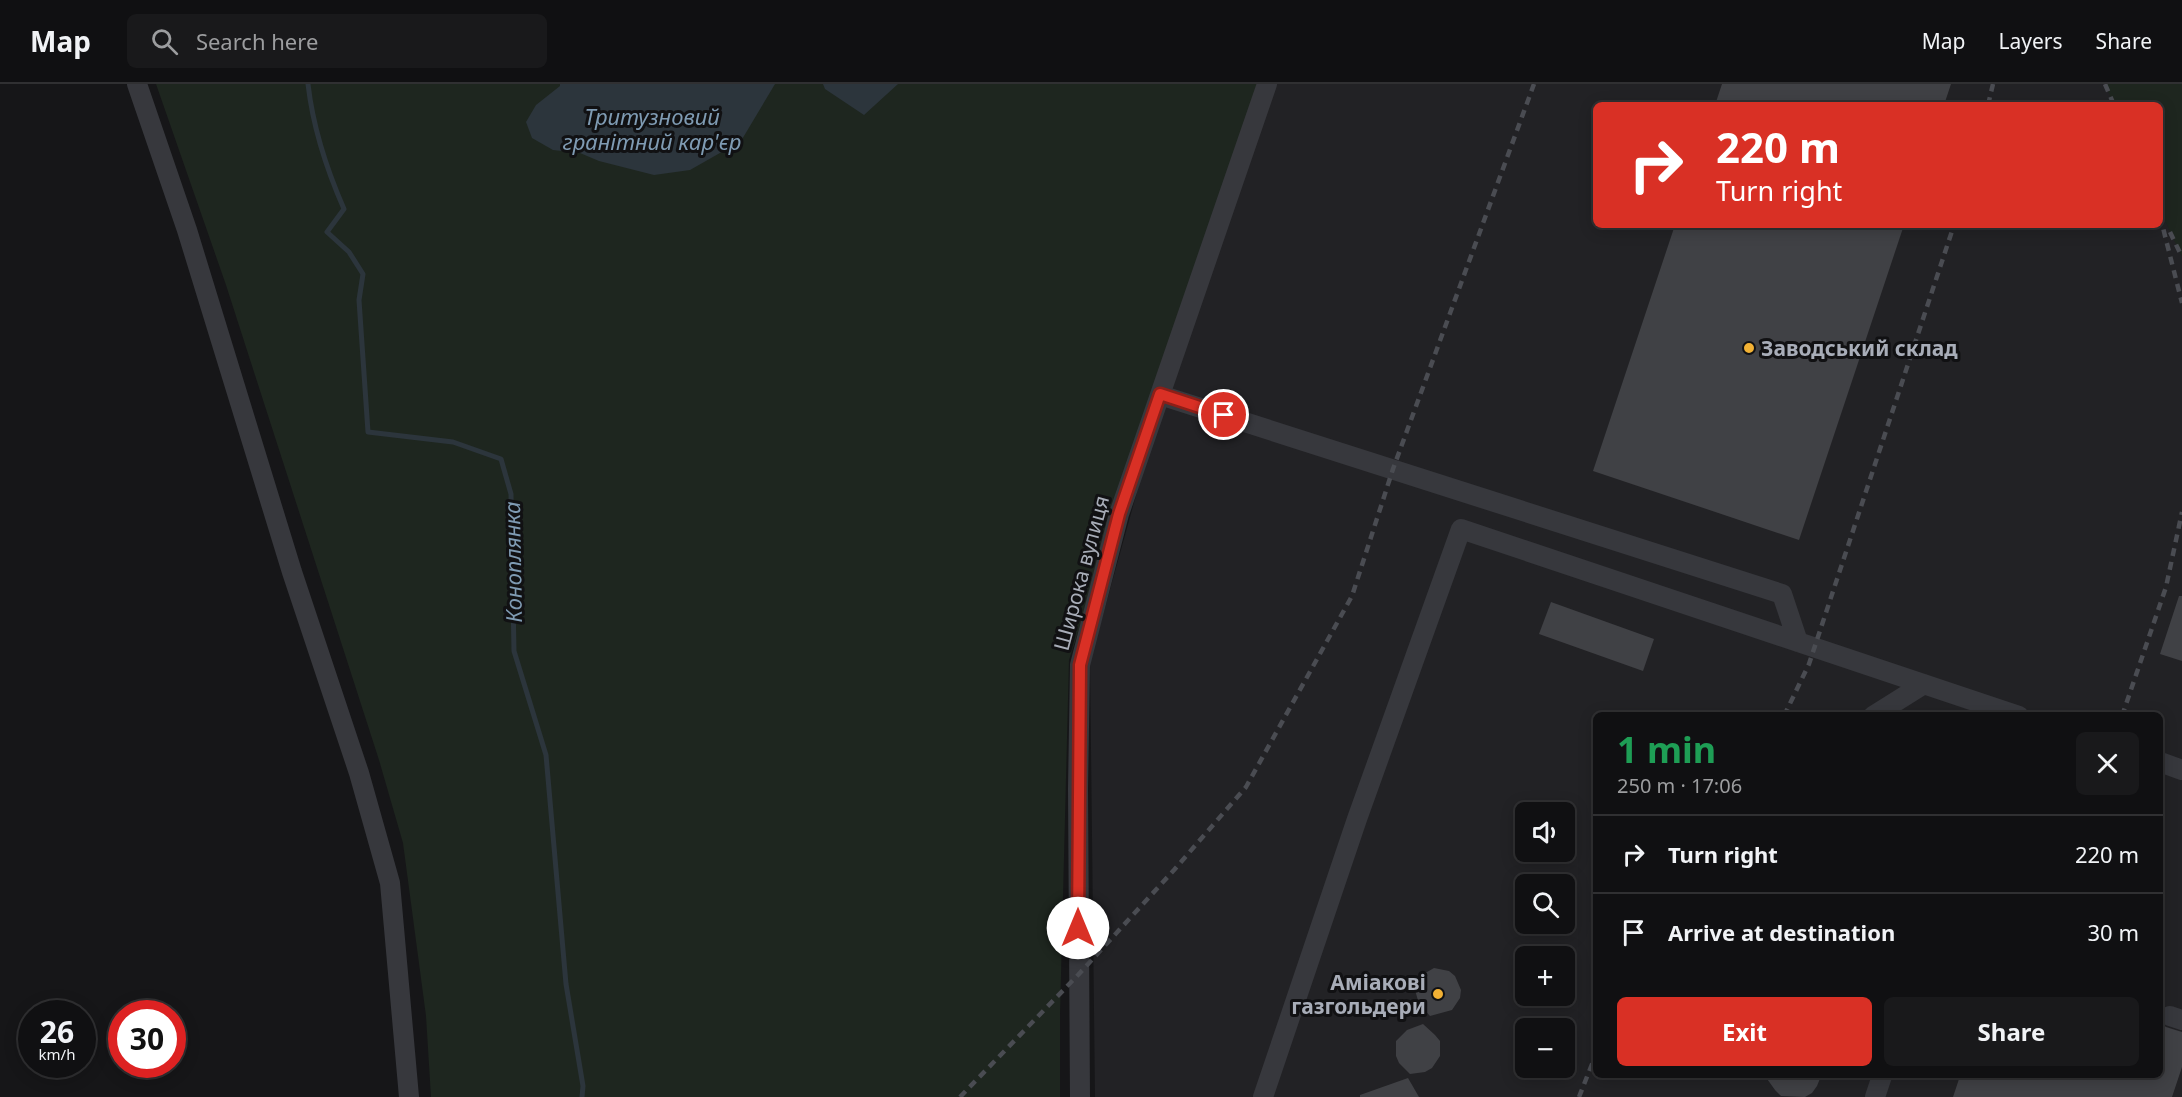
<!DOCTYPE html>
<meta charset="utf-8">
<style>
body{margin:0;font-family:"Noto Sans",sans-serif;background:#19191b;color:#f1f3f6;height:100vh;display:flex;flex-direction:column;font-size:22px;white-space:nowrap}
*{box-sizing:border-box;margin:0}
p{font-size:20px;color:#9c9d9f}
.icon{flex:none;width:33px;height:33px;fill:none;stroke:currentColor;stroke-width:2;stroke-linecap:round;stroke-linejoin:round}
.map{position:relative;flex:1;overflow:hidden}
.drawer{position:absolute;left:1593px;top:628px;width:570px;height:366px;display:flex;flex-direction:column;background:#101012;border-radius:9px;box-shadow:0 3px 15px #0003,0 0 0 2px #303032}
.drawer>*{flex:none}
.hud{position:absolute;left:1593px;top:18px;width:570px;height:126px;border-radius:9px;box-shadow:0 3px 15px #0003,0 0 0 2px #303032;background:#d93025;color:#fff;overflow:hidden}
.fabs{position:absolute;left:1515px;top:718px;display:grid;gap:12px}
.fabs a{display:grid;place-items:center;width:60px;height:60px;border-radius:9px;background:#101012;box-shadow:0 3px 15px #0003,0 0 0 2px #303032;font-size:30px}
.speed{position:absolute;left:18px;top:916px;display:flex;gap:12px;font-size:30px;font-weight:700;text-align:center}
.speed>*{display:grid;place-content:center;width:78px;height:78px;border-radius:50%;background:#101012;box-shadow:0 3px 15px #0003,0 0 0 2px #303032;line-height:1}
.speed small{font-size:15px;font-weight:400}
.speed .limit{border:9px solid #d22;background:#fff;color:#111}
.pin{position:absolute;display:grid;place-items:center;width:51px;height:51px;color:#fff;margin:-26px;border:3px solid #fff;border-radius:50%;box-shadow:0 2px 6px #0007}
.me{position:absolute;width:66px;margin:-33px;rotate:0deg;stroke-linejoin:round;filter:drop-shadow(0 0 4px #0008)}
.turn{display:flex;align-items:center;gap:21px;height:126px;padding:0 24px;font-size:27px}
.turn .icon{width:78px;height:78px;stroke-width:2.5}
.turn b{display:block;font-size:42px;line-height:51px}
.round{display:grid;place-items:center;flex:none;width:63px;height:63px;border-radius:9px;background:#19191b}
.headline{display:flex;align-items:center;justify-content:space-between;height:102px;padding:0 24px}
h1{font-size:36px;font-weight:700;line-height:45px;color:#1e9e55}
.primary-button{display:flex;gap:12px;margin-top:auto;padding:12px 24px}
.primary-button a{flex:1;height:69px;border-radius:9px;background:#d93025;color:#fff;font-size:24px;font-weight:700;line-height:69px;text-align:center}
.primary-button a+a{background:#19191b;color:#f1f3f6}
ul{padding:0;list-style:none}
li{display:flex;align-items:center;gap:18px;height:78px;padding:0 24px;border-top:2px solid #303032}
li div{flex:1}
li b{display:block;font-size:22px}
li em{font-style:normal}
header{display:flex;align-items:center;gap:36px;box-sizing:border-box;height:84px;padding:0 30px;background:#101012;border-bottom:2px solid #303032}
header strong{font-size:28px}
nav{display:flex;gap:33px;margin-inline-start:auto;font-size:21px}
.search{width:420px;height:54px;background:#19191b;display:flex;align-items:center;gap:15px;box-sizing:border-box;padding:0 21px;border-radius:9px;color:#9c9d9f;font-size:22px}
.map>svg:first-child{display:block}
.built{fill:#222225;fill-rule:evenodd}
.green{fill:#1e261f}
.water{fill:#2c353c}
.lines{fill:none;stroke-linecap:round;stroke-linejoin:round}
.stream{stroke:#2c353c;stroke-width:5}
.building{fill:#404145}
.minor{stroke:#37383d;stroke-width:20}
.rail{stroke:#4a4c52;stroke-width:4.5;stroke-dasharray:8 6;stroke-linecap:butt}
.route-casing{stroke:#8d1f18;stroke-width:15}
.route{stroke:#d93025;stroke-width:10}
.poi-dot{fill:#f2b134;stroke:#111113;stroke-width:2}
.labels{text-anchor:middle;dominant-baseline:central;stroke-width:6;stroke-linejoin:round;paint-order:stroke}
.poi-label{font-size:21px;font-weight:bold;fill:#a8adb8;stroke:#111113;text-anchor:start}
.street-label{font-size:21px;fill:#a8adb8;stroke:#111113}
.water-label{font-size:22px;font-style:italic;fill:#7f9bb3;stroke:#111113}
</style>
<header>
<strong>Map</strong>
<div class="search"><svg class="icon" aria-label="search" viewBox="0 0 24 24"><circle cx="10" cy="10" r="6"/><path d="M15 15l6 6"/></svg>Search here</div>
<nav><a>Map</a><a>Layers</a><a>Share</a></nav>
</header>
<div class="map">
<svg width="2182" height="1013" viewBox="0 0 2182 1013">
<rect width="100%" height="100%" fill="#161618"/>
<path class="built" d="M1273 0H2182V1013H1095L1090 578 1161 321ZM1596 21H2160V141H1596ZM1596 632H2160V992H1596ZM1526 729H1564V768H1526ZM1526 801H1564V840H1526ZM1526 873H1564V912H1526ZM1526 945H1564V984H1526Z"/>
<path class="green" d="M156 0H1257L1069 576 1060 930V1013H431L426 932 403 759 379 676 226 201Z
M2105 0H2182V173L2160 126V21H2114Z"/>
<path class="water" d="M560 0H775L741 57 690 86 654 91 599 77 580 69 553 66 532 54 526 38 536 21 560 2Z
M823 0H898L864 31 825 5Z"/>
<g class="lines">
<path class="stream" d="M308 0C313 44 326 84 344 125L327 148 349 168 363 190 359 216 368 348 453 358 501 375 511 410 514 567 546 671 566 900 583 1002 582 1013"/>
</g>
<path class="building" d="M1722 0H1951L1944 21H1715Z
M1675 141H1904L1799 456 1593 387Z
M2179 512H2182V577L2160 570Z
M1551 518 1654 555 1643 587 1539 550Z
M1434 884 1449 887 1455 892 1461 906 1460 914 1452 926 1430 932 1419 920 1415 906 1420 892Z
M2160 938 2166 943 2182 948V983L2172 1013H1953L1960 992H2160Z
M1423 940 1435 951 1440 957V972L1432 984 1425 988 1410 990 1399 979 1396 972V957L1407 946Z
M1765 992H1821L1817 1002 1812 1009 1805 1013 1781 1012 1775 1006Z
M1408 994 1419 1013H1360V1011Z"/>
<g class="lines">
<path class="minor" d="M137 0 187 146 292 488 359 689 390 799 409 1013
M1160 311 1782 510 1798 558
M1873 632 1924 600
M2160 678 2182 686
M2170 932 2182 936
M1080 1013 1078 705 1080 581 1119 430 1267 0
M1263 1013 1357 735 1461 445 2019 632
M1875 1013 1882 992"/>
<path class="rail" d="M2105 0 2114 21
M1988 21 1993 0
M2160 132 2182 219
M2170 148 2182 173
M1784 632 1809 580 1954 141
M2122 632 2166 503 2182 428
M960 1013 1078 891 1174 786 1246 703 1352 512 1393 385 1534 0
M1579 1013 1596 970"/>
</g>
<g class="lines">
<defs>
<path id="route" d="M1078 844 1080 581 1119 430 1160 310 1224 331"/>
</defs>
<use href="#route" class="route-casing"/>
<use href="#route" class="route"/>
</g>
<g class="poi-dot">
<circle cx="1749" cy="264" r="6"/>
<circle cx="1438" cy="910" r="6"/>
</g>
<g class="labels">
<g class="poi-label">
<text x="1761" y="264">Заводський склад</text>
<text x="1426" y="898" text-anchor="end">Аміакові<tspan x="1426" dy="24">газгольдери</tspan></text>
</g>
<g class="street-label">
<text transform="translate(1081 489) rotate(-75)">Широка вулиця</text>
</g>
<g class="water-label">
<text x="652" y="32">Тритузновий<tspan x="652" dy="25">гранітний кар'єр</tspan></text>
<text transform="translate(512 478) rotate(-91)">Коноплянка</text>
</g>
</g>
</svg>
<div class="fabs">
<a><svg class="icon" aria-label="sound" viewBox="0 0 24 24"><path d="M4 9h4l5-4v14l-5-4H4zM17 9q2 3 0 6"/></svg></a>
<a><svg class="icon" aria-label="search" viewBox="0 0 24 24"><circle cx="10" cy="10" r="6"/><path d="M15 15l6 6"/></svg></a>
<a>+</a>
<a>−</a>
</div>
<div class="speed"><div>26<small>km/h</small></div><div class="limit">30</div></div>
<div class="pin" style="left:1224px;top:331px;background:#d93025"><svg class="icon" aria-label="arrive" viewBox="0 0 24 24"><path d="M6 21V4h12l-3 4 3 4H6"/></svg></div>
<svg class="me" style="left:1078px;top:844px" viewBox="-20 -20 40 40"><circle r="19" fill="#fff"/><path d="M0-13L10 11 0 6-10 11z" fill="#d93025"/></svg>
<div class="hud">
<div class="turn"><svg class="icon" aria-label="right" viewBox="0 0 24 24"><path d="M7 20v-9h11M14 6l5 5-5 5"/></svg><div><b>220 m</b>Turn right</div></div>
</div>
<section class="drawer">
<div class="headline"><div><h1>1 min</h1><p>250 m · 17:06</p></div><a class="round"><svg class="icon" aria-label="close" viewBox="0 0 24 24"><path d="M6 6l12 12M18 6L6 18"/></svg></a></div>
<ul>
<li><svg class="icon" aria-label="right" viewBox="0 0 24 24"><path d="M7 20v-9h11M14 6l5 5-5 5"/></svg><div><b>Turn right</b></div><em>220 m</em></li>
<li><svg class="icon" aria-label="arrive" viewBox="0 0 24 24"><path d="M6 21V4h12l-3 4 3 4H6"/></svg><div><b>Arrive at destination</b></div><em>30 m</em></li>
</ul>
<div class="primary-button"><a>Exit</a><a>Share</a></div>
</section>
</div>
